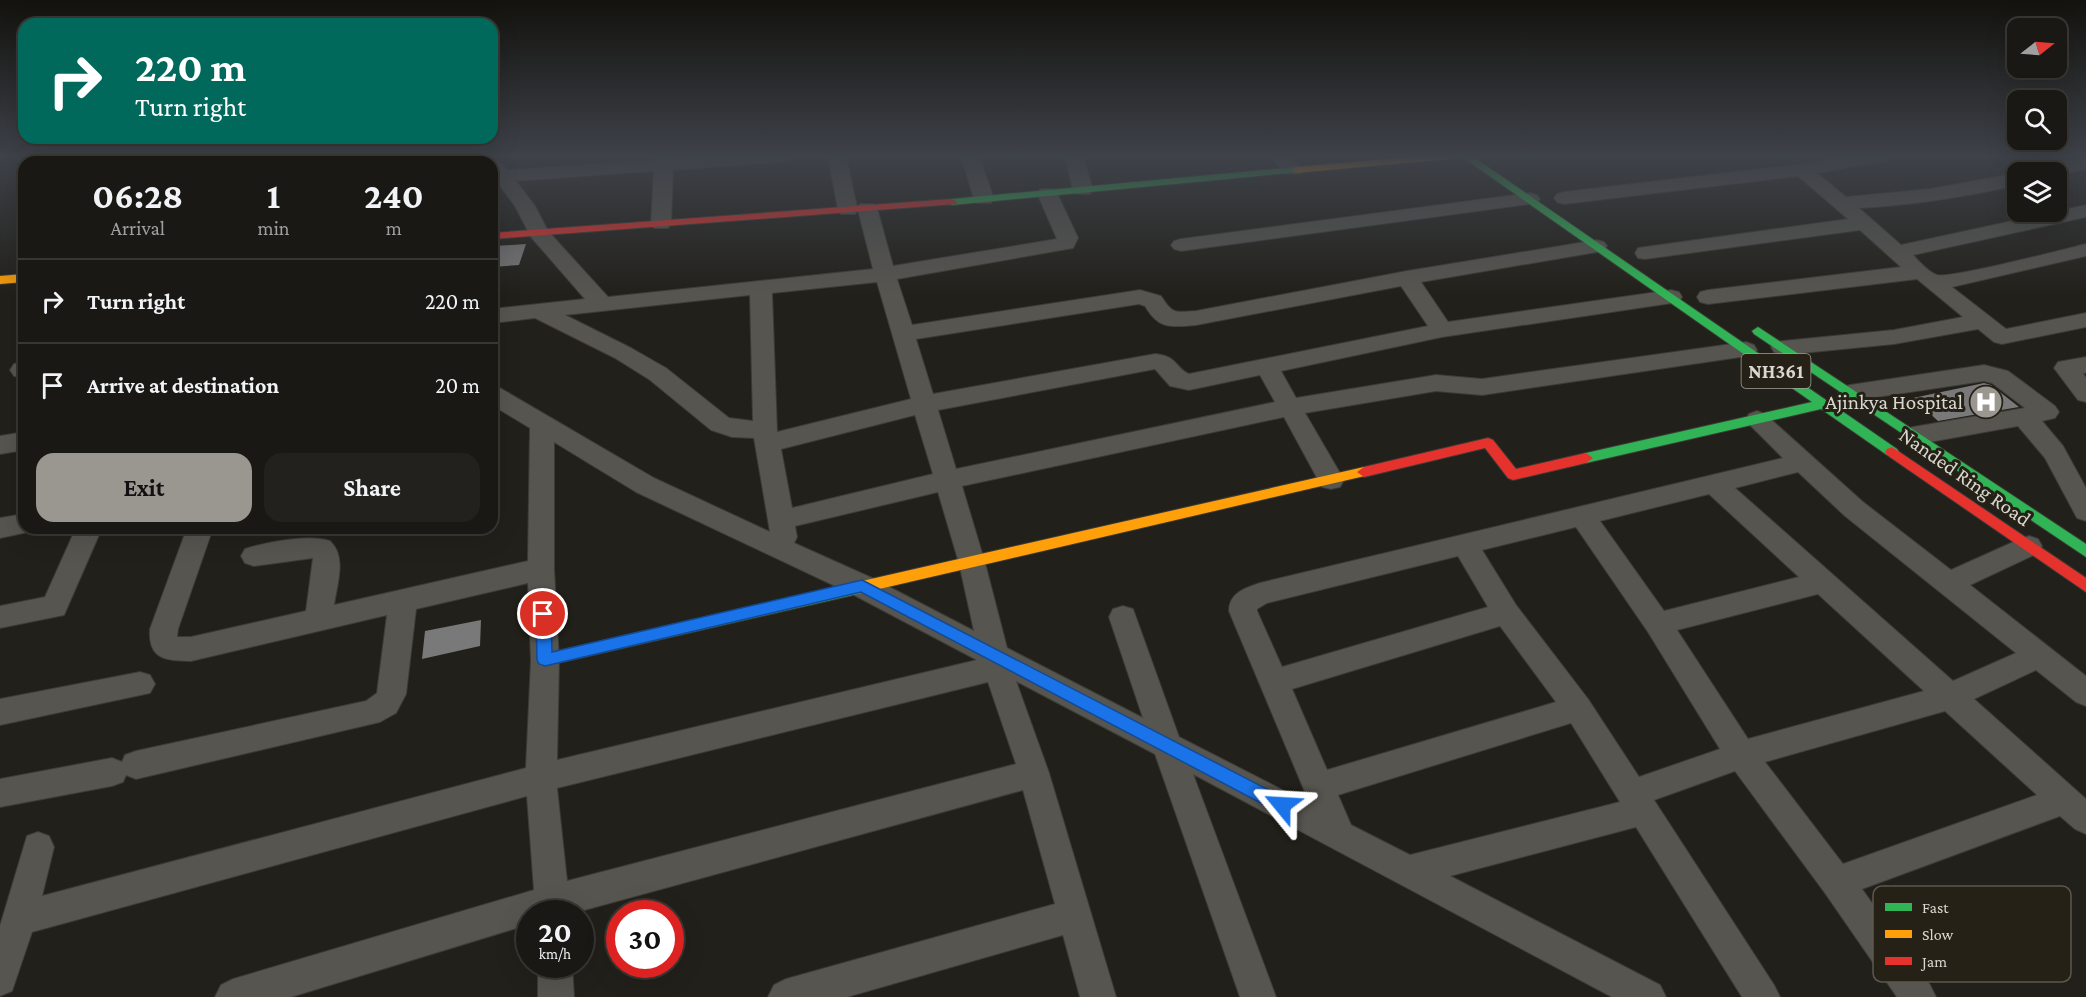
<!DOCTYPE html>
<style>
body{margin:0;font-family:"Crimson Pro",serif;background:#23211d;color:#f1f3f6;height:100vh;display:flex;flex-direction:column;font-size:22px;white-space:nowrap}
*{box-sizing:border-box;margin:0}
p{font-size:20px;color:#9fa0a0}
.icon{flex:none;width:33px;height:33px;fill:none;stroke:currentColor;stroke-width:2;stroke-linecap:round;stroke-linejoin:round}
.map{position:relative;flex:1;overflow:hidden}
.drawer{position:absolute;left:18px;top:156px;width:480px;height:378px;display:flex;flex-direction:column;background:#1a1814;border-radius:18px;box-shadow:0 6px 24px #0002,0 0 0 2px #383734}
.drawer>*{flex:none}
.hud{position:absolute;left:18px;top:18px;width:480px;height:126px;border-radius:18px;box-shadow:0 6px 24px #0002,0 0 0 2px #383734;background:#00695c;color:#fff;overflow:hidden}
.needle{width:39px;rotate:73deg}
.controls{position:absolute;left:2007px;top:18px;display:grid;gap:12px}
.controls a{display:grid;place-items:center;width:60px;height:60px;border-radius:12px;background:#1a1814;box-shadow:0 6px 24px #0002,0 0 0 2px #383734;font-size:30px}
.speed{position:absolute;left:516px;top:900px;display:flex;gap:12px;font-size:30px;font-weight:700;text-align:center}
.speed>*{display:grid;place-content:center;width:78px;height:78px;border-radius:50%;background:#1a1814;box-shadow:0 6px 24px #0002,0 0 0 2px #383734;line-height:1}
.speed small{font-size:15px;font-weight:400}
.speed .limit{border:9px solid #d22;background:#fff;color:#111}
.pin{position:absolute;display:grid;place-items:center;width:51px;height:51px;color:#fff;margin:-26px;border:3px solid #fff;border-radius:50%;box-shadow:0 2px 6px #0007}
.me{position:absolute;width:66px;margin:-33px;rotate:297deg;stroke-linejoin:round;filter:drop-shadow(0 0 4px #0008)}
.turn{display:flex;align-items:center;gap:21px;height:126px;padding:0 18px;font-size:27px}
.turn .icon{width:78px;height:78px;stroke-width:2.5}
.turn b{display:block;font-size:42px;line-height:51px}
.eta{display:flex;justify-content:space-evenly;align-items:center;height:102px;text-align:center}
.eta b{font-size:36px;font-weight:700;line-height:42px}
.button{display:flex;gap:12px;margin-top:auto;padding:12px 18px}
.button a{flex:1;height:69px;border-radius:18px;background:#999790;color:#111;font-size:24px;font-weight:700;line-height:69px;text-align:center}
.button a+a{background:#23211d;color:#f1f3f6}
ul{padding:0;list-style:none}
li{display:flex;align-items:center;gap:18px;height:84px;padding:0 18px;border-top:2px solid #383734}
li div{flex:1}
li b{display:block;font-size:22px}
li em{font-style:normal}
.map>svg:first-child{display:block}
.building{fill:#7a7979}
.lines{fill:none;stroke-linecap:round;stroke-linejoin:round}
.street-casing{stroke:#3c3b36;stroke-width:2}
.fast-casing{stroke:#3c3b36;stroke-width:2}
.slow-casing{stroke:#3c3b36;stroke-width:2}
.jam-casing{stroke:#3c3b36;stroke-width:2}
.street{fill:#575550;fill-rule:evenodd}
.fast{fill:#30b455;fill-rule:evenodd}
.slow{fill:#ff9f0a;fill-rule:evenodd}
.jam{fill:#e5322d;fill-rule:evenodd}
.route{fill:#1a73e8;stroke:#114b97;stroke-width:1.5}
.labels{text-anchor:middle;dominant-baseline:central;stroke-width:6;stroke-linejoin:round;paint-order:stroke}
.shield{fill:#252117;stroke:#a3a098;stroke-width:1.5}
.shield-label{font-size:20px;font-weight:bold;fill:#d9d7d0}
.poi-label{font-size:21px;fill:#d9d7d0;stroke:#252117;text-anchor:end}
.street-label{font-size:21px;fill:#d9d7d0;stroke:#252117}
.key{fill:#252117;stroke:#5b584e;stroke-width:1.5}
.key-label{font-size:16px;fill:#d9d7d0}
</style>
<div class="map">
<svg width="2086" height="997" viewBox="0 0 2086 997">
<rect width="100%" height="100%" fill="#22201a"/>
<path class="building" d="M526 244 519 265 492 267 495 246Z
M1984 383 1991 385 2019 407 1938 421 1913 398Z
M481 620 480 646 422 659 425 631Z"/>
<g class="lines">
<defs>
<path id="street" d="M213 156H231L228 162H208Z
M312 156H330L329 162H309Z
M655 156H673V158L710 156H791L789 160 782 162 673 170 671 224 668 228H654L651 224 654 171 516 181 535 206 548 231 608 297 873 269 858 210 855 214H841L838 210 828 156H846L857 207 860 204H874L877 208 893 266 1057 239 1037 193 1040 189H1054L1057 193 1078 238 1073 248 897 279 912 325 1140 290 1161 296C1173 315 1175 312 1196 311L1407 271 1597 240 1604 242 1607 246 1604 250 1597 252 1421 282 1448 322 1671 290 1679 292 1682 297 1679 302 1442 337 1281 371 1296 398 1436 375 1482 379 1746 342 1754 345 1757 350 1754 355 1482 395 1436 391 1305 413 1344 480 1340 487 1331 489 1322 487 1284 417 962 486 985 563 1007 648 1143 718 1109 617 1113 609 1123 606 1133 609 1179 737 1310 804 1229 611C1229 593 1245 588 1260 583L1783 458 1745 420 1749 414 1757 411 1765 414 1863 502 1951 570 2020 539 2029 536 2038 539 2042 546 2038 553 1970 585 2086 676V706L2076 702 2036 670 1974 699 2086 799V834L2075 829 2060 816 1862 889 1930 985 1936 997H1897L1825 893 1735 771 1654 800 1774 985 1780 997H1742L1636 827 1450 876 1660 985 1666 997H1612L1193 774 1276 997H1240L1155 754 1016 681 1049 773 1116 997H1080L1063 935 847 997H768L774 985 786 979 1055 904 1023 790 570 914H530V924L291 997H215L221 985 233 979 534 890 527 796 32 932 12 991 0 996V926L27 836 38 832 49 836 54 847 42 896 526 768 531 660 528 583 416 609 406 694 396 713 380 722 136 779 126 775 123 782 112 786 0 807V779L112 758 122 762 125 755 136 751 366 701 377 693 387 615 191 661C165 661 148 659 150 629L187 528H213L178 629 177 637H191L306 611 313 558 254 566 245 563 241 556 245 549C266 542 309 534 330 541 347 557 337 584 334 605L528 561 530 428 492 405V386L500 388 654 478 770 532 754 438 732 437 711 430 650 380 615 358 535 318 492 323V309L585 299 531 237 515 206 497 182 492 183V162H486H500L507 170 654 160ZM877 282 911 399 777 432 772 293ZM1401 286 1428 326 1189 374C1175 368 1178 356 1155 354L933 394 916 339 1139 304 1145 306C1159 330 1171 327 1196 325ZM750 295 753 421 729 418 666 368 631 348 565 315ZM1155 369 1170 386 1189 390 1260 375 1275 402 956 469 938 410ZM915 415 933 474 792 508 781 449ZM554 442 636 492 852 594 977 660 557 760 559 660 554 569ZM1798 472 1845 516 2016 653 1953 681 1735 488ZM938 492 959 563 974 631 872 578 794 543 797 537 795 526ZM1709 494 1799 577 1664 611 1600 521ZM1576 527 1648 632 1720 749 1639 777 1588 699 1516 605 1482 550ZM1458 556 1488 607 1282 667 1257 611V609L1267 603ZM1818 594 1924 691 1748 739 1677 630ZM1500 626 1556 702 1327 770 1292 689ZM988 682 1016 764 567 881 557 788ZM1945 711 2037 795 1843 864 1765 762ZM1571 723 1620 802 1410 855 1351 825 1338 795Z
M961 156H979L994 199 991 203H977L974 199Z
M1065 156H1083L1093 190 1090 194H1076L1073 190Z
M1269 156H1289L1304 170 1301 174H1287Z
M1851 156H1889L1887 160 1880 162 1817 173 1846 197 1930 189 2018 173V185C1965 197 1913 205 1859 208L1901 245 2086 205V217L1913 255C1920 262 1928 272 1937 275 1950 279 2065 249 2086 244V256L1952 287 2006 329 2086 313V327L2002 344 1994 342 1978 329 1894 344 1782 355 1774 352 1771 347 1774 342 1894 330 1963 317 1917 279 1708 304 1700 302 1697 297 1700 292 1708 290 1901 267 1860 230 1645 259 1638 258 1635 253 1638 248 1645 247 1848 219 1798 176 1564 204 1557 202 1554 198 1557 194 1564 192 1802 164Z
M2086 157V169L2056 175V172H2035L2038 168Z
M1530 193 1537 195 1540 199 1537 203 1181 251 1174 249 1171 245 1174 241 1181 239Z
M2086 357V373H2083L2086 378V402L2078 400 2054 368 2058 362Z
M22 362H24V378L14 376 10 370 14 364Z
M1984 365 2008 371 2055 406 2059 412 2055 418 2042 421 2063 446 2086 488V521L2077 518 2045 458 2018 426 1913 445 1904 442 1901 436 1904 430 1913 427 2025 408 1992 383 1984 381 1850 401 1842 399 1838 393 1842 387 1850 385Z
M24 432V450L0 454V436Z
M24 514V528H35L33 531 0 538V518Z
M76 528H102L64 615 0 628V606L45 597Z
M140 672 150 675 155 684 150 693 0 725V699Z
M538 964H572L574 997H538Z"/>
<path id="fast" d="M1461 156H1472L1897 449 1899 452 1897 455H1887L1821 409 1586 463 1581 461 1579 458 1581 455 1586 453 1812 402Z
M1296 167 1300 168V172L952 205 947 202 952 199Z
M1758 327 2086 544V557L1754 334 1752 331Z
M862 581 867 583 869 587 867 591 862 593 545 666 540 665 537 660 540 655 545 654Z"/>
<path id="slow" d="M1420 156H1453L1448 159 1296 173 1291 170 1296 167Z
M24 274V282L0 284V276Z
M1364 467 1371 472 1369 475 862 593 857 591 855 587 857 583 862 581Z"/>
<path id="jam" d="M952 199 957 202 956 204 492 239V233Z
M1488 438 1493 440 1516 469 1586 453 1593 458 1586 463 1513 480 1508 478 1485 448 1364 477 1357 472 1364 467Z
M1892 447 2086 578V592L1887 455 1885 452 1887 449Z"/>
</defs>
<use href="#street" class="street-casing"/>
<use href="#fast" class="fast-casing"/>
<use href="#slow" class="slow-casing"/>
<use href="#jam" class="jam-casing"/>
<use href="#street" class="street"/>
<use href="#fast" class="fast"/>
<use href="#slow" class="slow"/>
<use href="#jam" class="jam"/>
</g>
<linearGradient id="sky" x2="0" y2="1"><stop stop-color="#13120e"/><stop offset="0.53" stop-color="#3e4249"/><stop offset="1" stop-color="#3e4249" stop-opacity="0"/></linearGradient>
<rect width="2086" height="295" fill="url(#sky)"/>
<path class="route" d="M862 580 1288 800 1290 805 1288 811 1282 813 1276 811 861 592 545 666 539 664 537 660 536 614 538 610H548L551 614 552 652Z"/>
<defs>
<symbol id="hospital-disc" viewBox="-11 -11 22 22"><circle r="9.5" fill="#999790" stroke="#252117"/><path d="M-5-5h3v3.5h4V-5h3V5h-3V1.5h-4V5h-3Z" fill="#fff"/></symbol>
</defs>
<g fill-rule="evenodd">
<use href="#hospital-disc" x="1967" y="383" width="38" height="38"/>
</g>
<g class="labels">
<rect class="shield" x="1741.5" y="354" width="69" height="34" rx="4.5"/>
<g class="shield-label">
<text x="1776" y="371">NH361</text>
</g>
<g class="poi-label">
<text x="1963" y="402">Ajinkya Hospital</text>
</g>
<g class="street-label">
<text transform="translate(1965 477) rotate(35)">Nanded Ring Road</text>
</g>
</g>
<rect x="1873" y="886" width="198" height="96" rx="9" class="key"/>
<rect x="1885" y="903" width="27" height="8" fill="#30b455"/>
<rect x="1885" y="930" width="27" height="8" fill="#ff9f0a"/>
<rect x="1885" y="957" width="27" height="8" fill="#e5322d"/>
<g class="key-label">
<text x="1922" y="913">Fast</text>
<text x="1922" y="940">Slow</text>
<text x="1922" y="967">Jam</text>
</g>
</svg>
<div class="controls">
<a><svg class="needle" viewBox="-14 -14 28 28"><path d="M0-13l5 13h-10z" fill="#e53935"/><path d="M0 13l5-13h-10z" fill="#9fa0a0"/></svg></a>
<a><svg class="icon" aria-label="search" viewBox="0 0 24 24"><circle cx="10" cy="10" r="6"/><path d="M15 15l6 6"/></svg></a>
<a><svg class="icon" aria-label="layers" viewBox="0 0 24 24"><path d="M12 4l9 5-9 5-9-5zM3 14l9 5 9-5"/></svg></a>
</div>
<div class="speed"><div>20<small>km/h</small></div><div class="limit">30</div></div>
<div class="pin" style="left:543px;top:614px;background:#d93025"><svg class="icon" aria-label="arrive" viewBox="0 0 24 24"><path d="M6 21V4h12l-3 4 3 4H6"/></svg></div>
<svg class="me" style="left:1282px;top:805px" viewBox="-20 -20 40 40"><path d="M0-17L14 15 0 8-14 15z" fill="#1a73e8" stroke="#fff" stroke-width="4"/></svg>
<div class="hud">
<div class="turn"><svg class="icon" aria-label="right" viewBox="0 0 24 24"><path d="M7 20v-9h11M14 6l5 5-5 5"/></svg><div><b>220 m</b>Turn right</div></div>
</div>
<section class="drawer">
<div class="eta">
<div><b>06:28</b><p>Arrival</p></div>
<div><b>1</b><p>min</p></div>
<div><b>240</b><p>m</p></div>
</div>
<ul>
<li><svg class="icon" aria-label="right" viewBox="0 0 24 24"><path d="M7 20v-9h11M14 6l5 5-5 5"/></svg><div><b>Turn right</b></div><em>220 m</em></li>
<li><svg class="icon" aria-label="arrive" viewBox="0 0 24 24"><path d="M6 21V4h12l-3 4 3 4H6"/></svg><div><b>Arrive at destination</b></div><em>20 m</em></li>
</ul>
<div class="button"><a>Exit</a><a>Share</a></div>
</section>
</div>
